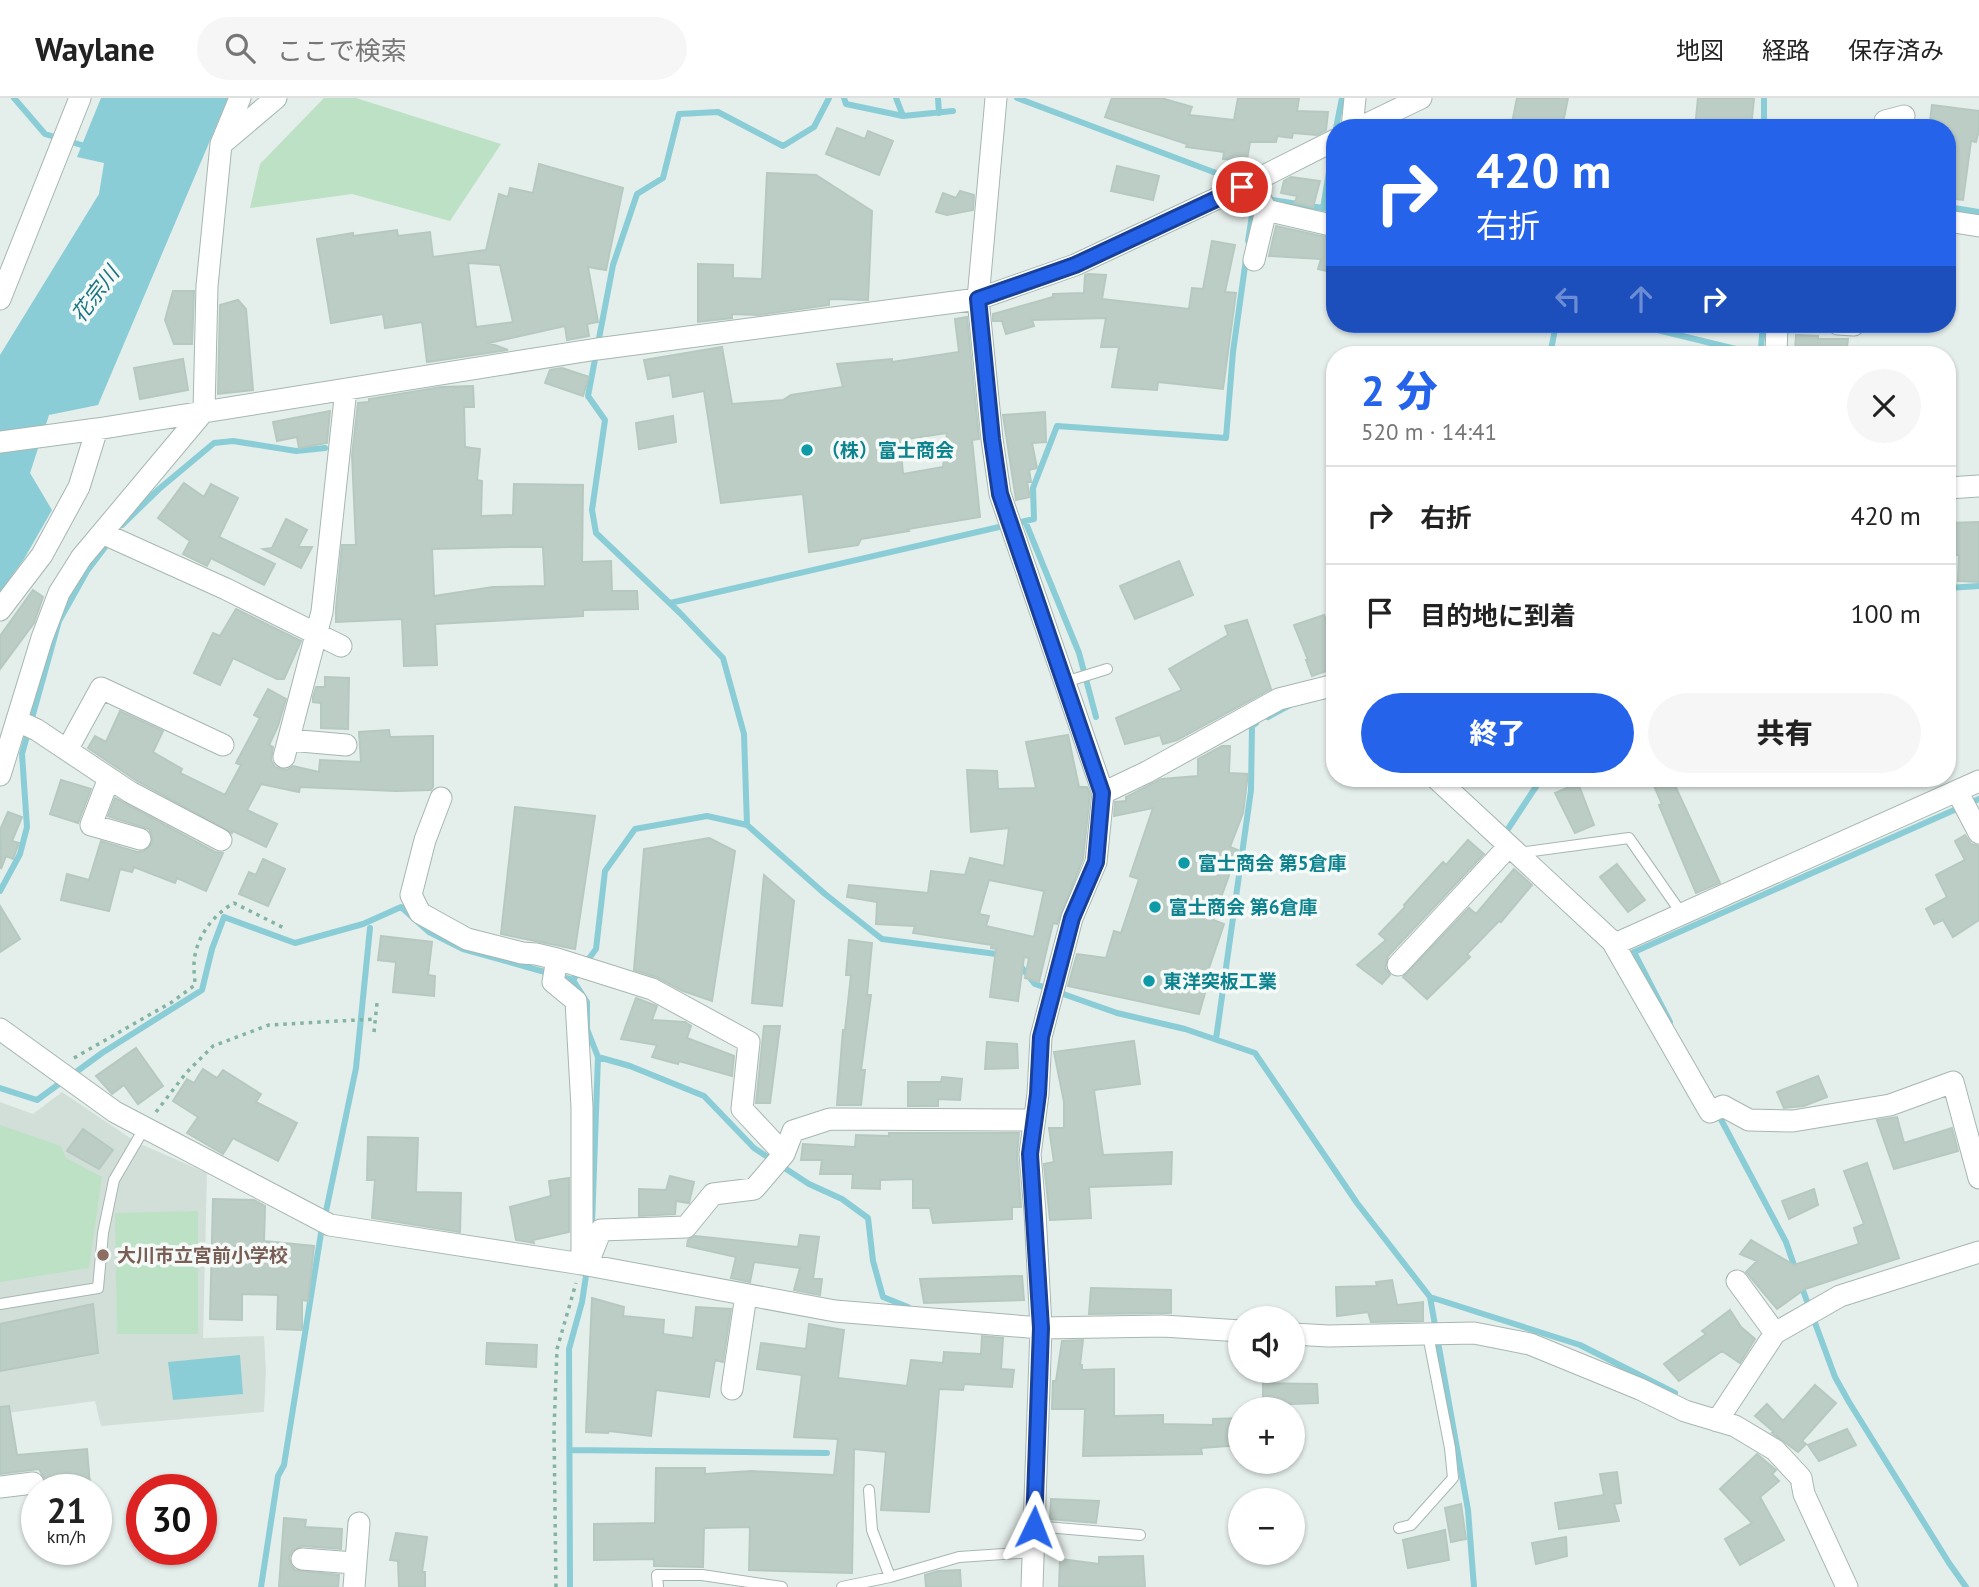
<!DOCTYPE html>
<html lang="ja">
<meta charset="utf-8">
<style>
body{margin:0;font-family:"PT Sans","Noto Sans JP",sans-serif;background:#f6f6f6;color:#222;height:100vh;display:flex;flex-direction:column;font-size:26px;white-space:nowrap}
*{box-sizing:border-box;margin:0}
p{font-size:23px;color:#767676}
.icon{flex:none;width:38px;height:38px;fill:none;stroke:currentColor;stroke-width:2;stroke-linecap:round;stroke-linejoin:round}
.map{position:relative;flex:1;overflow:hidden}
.drawer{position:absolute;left:1326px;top:248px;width:630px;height:441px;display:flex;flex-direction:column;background:#fff;border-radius:28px;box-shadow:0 2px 5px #0004}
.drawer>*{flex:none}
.top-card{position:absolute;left:1326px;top:21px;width:630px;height:214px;border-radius:28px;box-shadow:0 2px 5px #0004;background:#2563eb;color:#fff;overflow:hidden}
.buttons{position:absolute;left:1228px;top:1208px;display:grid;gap:14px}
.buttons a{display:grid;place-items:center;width:77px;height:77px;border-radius:50%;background:#fff;box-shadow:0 2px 5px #0004;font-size:35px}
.speed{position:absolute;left:21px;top:1376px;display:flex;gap:14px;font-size:35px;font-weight:700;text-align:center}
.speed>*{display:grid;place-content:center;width:91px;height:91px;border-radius:50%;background:#fff;box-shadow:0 2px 5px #0004;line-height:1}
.speed small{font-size:18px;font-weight:400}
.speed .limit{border:10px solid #d22;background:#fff;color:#111}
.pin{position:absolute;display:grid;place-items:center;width:60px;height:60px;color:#fff;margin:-30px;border:4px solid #fff;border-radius:50%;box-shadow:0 2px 7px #0007}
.me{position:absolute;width:77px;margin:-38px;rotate:2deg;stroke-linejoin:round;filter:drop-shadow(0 0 5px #0008)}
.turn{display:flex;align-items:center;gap:24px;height:147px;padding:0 35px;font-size:32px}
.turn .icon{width:91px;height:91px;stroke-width:2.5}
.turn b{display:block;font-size:49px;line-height:60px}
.lanes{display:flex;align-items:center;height:66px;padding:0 35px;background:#0003;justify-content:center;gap:35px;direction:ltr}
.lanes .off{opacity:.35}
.round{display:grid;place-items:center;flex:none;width:74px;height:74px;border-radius:37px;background:#f6f6f6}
.overview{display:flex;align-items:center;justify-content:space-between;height:119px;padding:0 35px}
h1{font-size:42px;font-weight:800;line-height:52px;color:#2563eb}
.cta{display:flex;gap:14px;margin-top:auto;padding:14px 35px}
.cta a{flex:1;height:80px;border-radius:42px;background:#2563eb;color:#fff;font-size:28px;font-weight:800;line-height:80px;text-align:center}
.cta a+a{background:#f6f6f6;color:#222}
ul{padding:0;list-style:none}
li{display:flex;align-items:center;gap:21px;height:98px;padding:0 35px;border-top:2px solid #e0e0e0}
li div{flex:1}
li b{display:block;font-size:26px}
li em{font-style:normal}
header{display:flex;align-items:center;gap:42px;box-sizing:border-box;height:98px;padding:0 35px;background:#fff;border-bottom:2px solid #e0e0e0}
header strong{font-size:33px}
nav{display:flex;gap:38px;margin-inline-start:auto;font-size:24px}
.search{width:490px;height:63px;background:#f6f6f6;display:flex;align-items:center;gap:18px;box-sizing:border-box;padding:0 24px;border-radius:38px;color:#767676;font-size:26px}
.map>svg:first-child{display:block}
.built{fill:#d2dfd9}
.green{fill:#bce1c5}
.water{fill:#8acdd6}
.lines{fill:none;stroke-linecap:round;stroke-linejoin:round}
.stream{stroke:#8acdd6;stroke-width:6}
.building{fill:#bccdc5;stroke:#b6c9c0;stroke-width:2;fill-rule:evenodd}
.service-casing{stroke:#a6b7b1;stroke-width:12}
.minor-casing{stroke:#a6b7b1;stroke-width:23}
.path{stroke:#83b4a3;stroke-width:3.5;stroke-dasharray:3.5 5;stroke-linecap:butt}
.service{stroke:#fff;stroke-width:10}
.minor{stroke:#fff;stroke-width:21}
.route-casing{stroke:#184099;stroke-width:18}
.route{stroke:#2563eb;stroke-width:12}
.culture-dot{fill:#0f9aa8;stroke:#f5faf8;stroke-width:2.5}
.education-dot{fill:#8d6e63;stroke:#f5faf8;stroke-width:2.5}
.labels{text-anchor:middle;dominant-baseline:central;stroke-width:7;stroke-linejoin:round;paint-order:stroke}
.culture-label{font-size:19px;font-weight:bold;fill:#0d838f;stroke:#f5faf8;text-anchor:start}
.education-label{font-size:19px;font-weight:bold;fill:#785e54;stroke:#f5faf8;text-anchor:start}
.water-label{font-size:21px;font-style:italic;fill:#187382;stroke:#f5faf8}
</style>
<header>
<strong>Waylane</strong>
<div class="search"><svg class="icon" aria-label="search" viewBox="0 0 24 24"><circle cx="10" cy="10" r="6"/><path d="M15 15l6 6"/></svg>ここで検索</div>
<nav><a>地図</a><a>経路</a><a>保存済み</a></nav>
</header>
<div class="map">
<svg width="1979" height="1489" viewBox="0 0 1979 1489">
<rect width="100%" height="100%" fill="#e4eeea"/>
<path class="built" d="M62 994 136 1044 207 1075 203 1240 264 1238 266 1273 264 1314 101 1328 95 1303 0 1316V1004L33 1016Z"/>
<path class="green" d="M324 0H356L501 46 450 123 352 96 250 110 260 66Z
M0 1027 61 1048 66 1060 102 1079 89 1170 0 1184Z
M198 1113V1236H117L115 1115Z"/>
<path class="water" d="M101 0H228L98 307 49 317 30 375 52 412 24 461 0 494V257L99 96 104 65 77 59Z
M240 1257 243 1296 173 1302 168 1264Z"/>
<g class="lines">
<path class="stream" d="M14 0 45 36 88 49
M844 0 846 6 903 18 953 13
M896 0 903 18
M938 0 939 15
M1017 0 1216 75 1254 104
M1336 30 1342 0
M1764 30V0
M1267 101 1335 112
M1948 109 1979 114
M1323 110 1333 50
M1248 143 1254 104
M1633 226 1752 255 1761 250 1763 226
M1550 257 1556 226
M1025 423 1079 555 1096 619
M122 427 159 391 214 345 233 343 296 353 325 350
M1948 490 1979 488
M670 505 1034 421 1033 390 1057 328 1226 340 1233 254 1246 161
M1268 619 1290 607
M747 727 825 796 882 841 1004 857
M1506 734 1541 681
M0 793 20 756 27 729 22 656 59 523 87 473 109 444
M1018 865 1035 886 1117 915 1185 931 1255 955 1357 1105 1430 1199
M573 882 596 851 605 773 635 731 707 718 747 727 744 636 723 560 680 515 596 435 592 412 605 322 588 298 613 167 637 96 663 80 679 16 718 14 783 48 814 29 829 0
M1670 924 1634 854 1979 701
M1216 941 1251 692 1252 628 1256 625
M72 977 102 955 202 892 212 851 224 819 295 845 363 826 401 809 429 834 463 851 573 882 587 904V931L598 959 630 968 704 998 754 1050 809 1086 842 1101 868 1120 873 1163 883 1199 908 1209
M0 990 37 1002 63 983
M1717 1014 1786 1144 1796 1173
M325 1118 356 970 370 830
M592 1126 598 959
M1801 1187 1835 1279 1849 1304 1949 1465 1966 1489
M571 1352 827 1355
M261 1489 278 1378 284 1367 322 1129
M570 1489 569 1251 582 1204 587 1171
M1474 1489 1468 1412 1430 1199 1580 1247 1675 1295"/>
</g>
<path class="building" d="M1112 0H1161L1192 9 1189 17 1234 22 1238 0H1299L1297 13 1328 14 1326 32 1317 37 1293 35 1292 40 1277 38 1276 44H1250L1247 62 1223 61 1224 54 1186 49 1187 46 1105 19Z
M1517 0H1568L1562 30H1511Z
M1698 0H1754L1751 30H1695Z
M1932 7 1979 13V32L1976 44 1971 43 1963 102 1948 100V30H1929Z
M837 30 865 41 868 33 893 43 879 77 826 56Z
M539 66 623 90 606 172 588 169 598 224 587 226 589 238 567 242 565 228 489 245 508 252 427 264 422 224 385 230 383 216 331 225 317 141 353 135V138L397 132 398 138 430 134 433 159 486 152 499 96 508 99 510 90 533 95ZM468 165 500 167 513 224 476 229Z
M1117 68 1159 78 1153 102 1111 93Z
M767 75 816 77 872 113 868 202 829 201V207L758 217 732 216V220L698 224V166L733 167V180L762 181Z
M1291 79 1320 83 1313 109 1295 105 1297 98 1281 95 1284 83Z
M960 93 974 97 973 112 947 117 936 114 943 95 956 100Z
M1276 128 1335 141V175L1318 171 1321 161 1269 158Z
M1212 143 1235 147 1225 194 1236 195 1223 291 1158 284 1157 292 1112 289 1119 249H1101L1106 220 1032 222 1034 228 1006 236 1002 223H993V216L1053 199V196L1084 195 1085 177 1088 176 1106 177 1102 201 1189 211 1192 190 1203 191Z
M173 193H194L192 246H174L165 222Z
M238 202 246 211 253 292 218 296 220 207Z
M967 219 979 341 972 342 980 419 908 431 909 433 861 441 858 447 809 454 803 396 721 405 704 293 673 299 670 277 648 281 644 262 722 249 732 306 783 302 791 297 843 289 837 266 892 261V264L959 254 955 221ZM947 335 943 369 903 376 900 342Z
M1796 237 1818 238V241H1848L1846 257H1799V254L1795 253Z
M183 261 188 292 140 301 134 270Z
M562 270 589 279 583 298 545 285 550 272Z
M473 288 474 309H464L465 349 480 351 477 382 482 383 481 418 513 417 514 386 583 387 582 464 611 463 612 493H637L638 511 583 512V518L435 526 437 567 404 568 402 521 336 524V510L342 447H356L352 357 358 305 369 304V301L441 289ZM513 449H543L545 488 493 489 434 498 432 451Z
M330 313 327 345 299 350 297 339 277 343 273 324Z
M1045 314 1046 344 1032 345 1037 370 1029 372 1031 384H1027L1030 399 1016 402 1003 317Z
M673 318 676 344 639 351 636 325Z
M184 385 204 399 211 386 238 400 219 439 275 466 264 487 211 460 207 468 183 456 190 443 158 420Z
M286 421 307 432 298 449H312L301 470 263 451 272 450Z
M1979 424V484L1958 483 1959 457H1948V425Z
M1179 463 1193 497 1135 521 1120 488Z
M33 492 43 499 34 525 0 571V538Z
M236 511 301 543 284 581H277L233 560 220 587 194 575 213 535 220 538Z
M1324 517 1332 539 1330 540 1335 554V570L1312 578 1306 562H1308L1294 527Z
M1247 522 1271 591 1177 642 1163 646 1160 637 1125 646 1116 620 1182 592 1169 571 1228 537 1225 528Z
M325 579 349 580 348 631 321 630V605L313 604V599L316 589H325Z
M268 591 286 601 278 628 269 647 273 649 271 662 275 669 287 672 293 668 319 674 320 662 361 664 359 634 389 632 390 639 433 638V689L431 692 396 693 300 689 299 694 261 686 247 712 277 726 266 749 233 733 232 735 137 683 88 650 95 638 106 644 120 613 163 633 153 654 182 671 180 675 225 697 241 667 236 665 260 620 254 617Z
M1068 637 1079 689H1087L1090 696 1083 761 1057 826 1053 825 1039 884 1025 880 1029 860 1024 859 1018 903 990 899 996 851 991 850 992 847 913 835 915 828 876 826 877 804 847 799 849 787 928 795 931 773 965 777 970 760 1004 768 1009 730 971 734 967 672 997 673 998 691 1036 690 1026 644ZM989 782 1044 793 1034 839 986 828 989 818 979 816Z
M1222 648H1230L1229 675 1248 676 1243 715 1230 749 1238 752 1213 822 1224 826 1208 873 1211 874 1199 916 1068 888 1077 856 1106 860 1114 833 1121 835 1139 781 1130 778 1153 710 1114 718 1115 704 1126 703V699L1161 681 1198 678V661Z
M1651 681H1672L1720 785 1696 795 1659 707 1662 706Z
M61 682 91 691 78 725 50 716Z
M1578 685 1594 727 1575 735 1555 695Z
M115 700 215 754 223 755 206 793 177 780 175 785 134 769 132 774 120 771 109 813 61 802 67 776 89 782 101 743 137 754 144 753 152 745V737L149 731 108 718Z
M515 709 595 718 575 851 501 836Z
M8 714 22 719 12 743 19 745 13 761 6 758 1 771 0 732Z
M1965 737 1971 746 1979 748V822L1953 839 1943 822 1934 826 1926 811 1947 799 1936 777 1965 762 1955 743Z
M709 740 735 753 712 903 683 893 656 879 634 872 644 751Z
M1468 742 1484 756 1388 858 1385 870 1390 877 1382 886 1357 867 1386 842 1379 836 1405 809 1404 807 1421 788 1443 764 1446 767Z
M263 761 285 771 268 808 239 796 249 774 256 777Z
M1617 766 1645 802 1628 814 1600 779Z
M1514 771 1532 787 1501 824 1499 823 1467 856 1470 859 1427 901 1403 879 1469 810 1476 816Z
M764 777 794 803 782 908 752 905Z
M0 808 20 841 0 854Z
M381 838 432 844 428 877 435 878 434 898 393 894 396 864 378 862Z
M849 842 872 845 867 897H871L861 972H865L861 1007H837L843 932H845L851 877H846Z
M636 900 657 908 652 922 685 924 691 928 687 940 734 958 732 978 679 963 678 966 652 959 657 947 621 941Z
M764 928H780L770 1005H756Z
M1134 943 1140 986 1094 992 1103 1057 1172 1054 1171 1086 1089 1089 1091 1120 1050 1122 1044 1066 1054 1064 1049 1030H1064V1004L1054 954Z
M987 944 1017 946 1018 970 985 971Z
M136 950 163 988 138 1006 124 987 112 996 96 978Z
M203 971 217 980 223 972 261 996 256 1004 297 1025 278 1063 233 1040 223 1056 187 1035 198 1019 173 1003 187 981 194 985Z
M1818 978 1827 999 1804 1008 1784 1010 1777 994Z
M942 979 962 981 960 1002 938 1001V1008H908V984H941Z
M1897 1019 1904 1045 1952 1030 1958 1053 1894 1071 1877 1022Z
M83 1031 113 1052 99 1071 67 1053Z
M889 1035H1019L1017 1057 1021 1109H1012V1121L933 1125 930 1110H913V1081L880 1082V1091L852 1090 853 1076H820L822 1062H801L803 1046 855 1049 856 1037 889 1038Z
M368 1039 418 1040 416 1094 461 1095 460 1134 372 1120 375 1082H367Z
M1867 1065 1899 1160 1805 1191 1777 1211 1746 1174 1757 1163 1740 1156 1751 1142 1794 1167 1859 1146 1854 1130 1864 1126 1844 1073Z
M670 1078 694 1084 689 1105 676 1103 675 1116 639 1118V1091L666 1092Z
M569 1080V1134L533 1142 534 1145 516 1142 510 1109 551 1098 549 1083Z
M1814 1091 1818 1107 1789 1121 1782 1103Z
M213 1101 254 1102 265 1108 264 1143 314 1148 308 1203 302 1202V1232L277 1231 278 1197 242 1196V1222L210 1221Z
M800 1137 819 1139 813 1181H822L820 1197 794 1192 800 1170 754 1164 750 1184 731 1180 736 1159 687 1148 688 1142 695 1138 798 1149Z
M1022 1178 1024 1202 924 1205 920 1181Z
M1392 1182 1397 1207 1423 1204V1223L1371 1224 1368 1214 1337 1218 1336 1189 1377 1188 1376 1184Z
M1091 1190 1171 1192V1215L1089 1216Z
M592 1200 624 1209 623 1218 664 1222 663 1236 693 1240 696 1209 731 1211 723 1264 715 1262 709 1299 656 1292 651 1338 609 1333 608 1335 586 1334Z
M93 1206 98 1255 0 1273V1226Z
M1730 1212 1741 1229 1755 1241 1740 1265 1722 1253 1679 1283 1664 1266 1706 1236 1702 1233Z
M809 1226 844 1232 838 1280 907 1288 911 1262 943 1265 944 1254 981 1256 982 1238 1003 1240 1001 1271 1014 1272 1012 1289 964 1286 963 1292 939 1291 929 1414 881 1412 886 1354 854 1351 852 1475 749 1472 750 1429 704 1430 703 1469 654 1468V1461L594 1462V1426L655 1425 656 1370H705V1376L751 1373 834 1377 838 1341 794 1339 802 1277 757 1271 761 1245 806 1251Z
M1083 1242 1080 1267H1082V1272L1114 1271V1318L1163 1317V1326L1213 1327V1321L1241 1320V1347L1201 1350 1202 1356 1083 1358 1085 1311H1052L1053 1283H1056L1062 1243Z
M487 1245 537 1247 536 1269 486 1266Z
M1263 1285 1317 1286 1318 1305 1263 1307Z
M1815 1287 1836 1305 1802 1343 1806 1346 1798 1354 1772 1335 1774 1334 1755 1318 1767 1306 1783 1323Z
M9 1308 17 1357 87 1351 90 1387 45 1391 46 1383 39 1371 0 1376V1309Z
M1847 1331 1856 1347 1819 1363 1808 1347Z
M1757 1356 1776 1372 1772 1376 1779 1383 1760 1399 1784 1442 1740 1467 1725 1441 1752 1425 1720 1391Z
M1617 1374 1621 1405 1614 1406 1619 1423 1559 1431 1555 1405 1604 1397 1600 1376Z
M1051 1401 1099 1403 1096 1425 1050 1421Z
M1461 1406 1466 1441 1451 1444 1445 1410Z
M284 1420 306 1422 305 1429 342 1431 341 1451 302 1448 292 1453 289 1459 291 1467 295 1472 339 1477 338 1489H279Z
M1445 1432 1449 1462 1408 1470 1403 1442Z
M396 1435 427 1439 422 1474H425V1489H399L398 1463 390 1462Z
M1566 1439 1567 1458 1536 1466 1532 1445Z
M1143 1458 1145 1489H1059L1060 1461 1099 1466V1459Z
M960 1472 961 1489H926L925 1477 938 1473Z"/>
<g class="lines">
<defs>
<path id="service" d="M1065 584 1107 571
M1519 755 1629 740 1682 816
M0 1206 98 1190 103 1135 114 1082 145 1029
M869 1392 872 1432 890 1479
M1034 1428 1140 1437
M1399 1430 1411 1427 1453 1380 1450 1350 1428 1237
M658 1489 657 1477H702L782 1489
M842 1489 890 1479 959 1459 1033 1454"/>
<path id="minor" d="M996 0 978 201 992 341 1000 396 1103 695 1096 764 1072 820 1041 939 1038 996 1030 1056 1035 1114 1041 1230 1032 1489
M1352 30 1355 0
M1359 30 1421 0
M1885 30V23L1904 18
M224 44 276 0
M1252 84 1266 112 1335 128
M1948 123 1979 128
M1254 162 1266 112
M0 201 80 0
M1838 226 1854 227
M1776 257 1777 226
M0 344 97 331 597 251 978 201 1075 167 1252 84 1335 42
M1948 390 1979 388
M102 435 226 491 341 548
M0 512 42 457 79 389 97 331
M18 623 37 632 130 694 221 742
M289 642 346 647
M67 652 101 590 223 647
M284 659 322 514 346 291
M0 677 42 540 59 495 81 460 204 313 207 188 221 46 240 0
M109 680 91 727 140 741
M1437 681 1615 846 1979 683
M1957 693 1979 735
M1103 695 1147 674 1279 601 1335 587
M441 700 425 742 411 797 420 815 467 841 522 855 536 856 557 861 553 884 576 903 582 1009V1166
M1612 843 1710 1014 1723 1008 1749 1022 1793 1023 1890 1007 1953 984 1979 1080
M557 861 652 891 749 944 742 1011 784 1056
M1398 867 1509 748
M0 931 115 1014 330 1127 582 1166 835 1213 1041 1230 1163 1228 1241 1233
M587 1167 601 1132 686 1129 713 1096 754 1091 784 1056 793 1033 830 1021 1033 1022
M1737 1183 1775 1235
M1293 1236 1328 1238 1474 1235 1530 1246 1640 1291 1685 1313 1735 1328 1775 1352 1801 1380 1804 1396 1847 1489
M732 1291 746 1197
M1717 1323 1775 1235 1840 1198 1979 1154
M0 1389 33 1385
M302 1461 354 1465
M354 1489 359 1425"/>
</defs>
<use href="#service" class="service-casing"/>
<use href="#minor" class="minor-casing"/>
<path class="path" d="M374 934 377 905
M74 960 172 904 195 887C195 881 194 876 194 870 193 843 212 817 234 805L284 830
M156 1014 186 975 213 948 269 927 375 921
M556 1489 554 1332 557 1251 576 1185"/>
<use href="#service" class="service"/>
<use href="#minor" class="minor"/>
</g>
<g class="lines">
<defs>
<path id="route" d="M1034 1429 1041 1230 1030 1056 1038 996 1041 939 1072 820 1096 764 1102 695 1000 396 992 341 978 201 1075 167 1242 89"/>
</defs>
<use href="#route" class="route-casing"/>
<use href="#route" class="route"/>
</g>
<g class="culture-dot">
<circle cx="807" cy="352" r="7"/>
<circle cx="1184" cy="765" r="7"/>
<circle cx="1155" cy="809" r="7"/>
<circle cx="1149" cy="883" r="7"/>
</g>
<circle class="education-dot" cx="103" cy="1157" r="7"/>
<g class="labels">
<g class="culture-label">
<text x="821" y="352">（株）富士商会</text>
<text x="1198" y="765">富士商会 第5倉庫</text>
<text x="1169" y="809">富士商会 第6倉庫</text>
<text x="1163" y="883">東洋突板工業</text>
</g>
<g class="education-label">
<text x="117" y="1157">大川市立宮前小学校</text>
</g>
<g class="water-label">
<text transform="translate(95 196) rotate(-53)">花宗川</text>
</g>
</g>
</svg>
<div class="buttons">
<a><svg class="icon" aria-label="sound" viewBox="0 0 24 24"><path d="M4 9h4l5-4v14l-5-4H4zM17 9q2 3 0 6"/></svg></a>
<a>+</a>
<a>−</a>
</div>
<div class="speed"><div>21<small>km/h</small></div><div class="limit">30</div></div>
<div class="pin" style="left:1242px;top:89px;background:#d93025"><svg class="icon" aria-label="arrive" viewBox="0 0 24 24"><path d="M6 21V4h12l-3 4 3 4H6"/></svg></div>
<svg class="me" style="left:1034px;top:1429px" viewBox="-20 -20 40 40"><path d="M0-17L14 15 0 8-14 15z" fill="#2563eb" stroke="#fff" stroke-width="4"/></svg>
<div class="top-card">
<div class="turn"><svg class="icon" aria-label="right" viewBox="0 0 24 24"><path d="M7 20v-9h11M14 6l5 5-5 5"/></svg><div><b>420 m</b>右折</div></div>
<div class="lanes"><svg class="icon off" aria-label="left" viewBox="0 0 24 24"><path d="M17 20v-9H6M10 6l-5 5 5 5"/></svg><svg class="icon off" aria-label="ahead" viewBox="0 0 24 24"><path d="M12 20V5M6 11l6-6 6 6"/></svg><svg class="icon" aria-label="right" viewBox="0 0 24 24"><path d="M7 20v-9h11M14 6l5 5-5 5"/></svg></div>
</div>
<section class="drawer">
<div class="overview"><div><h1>2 分</h1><p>520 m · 14:41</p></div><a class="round"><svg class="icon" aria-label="close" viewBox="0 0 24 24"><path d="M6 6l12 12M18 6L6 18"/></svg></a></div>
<ul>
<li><svg class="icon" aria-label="right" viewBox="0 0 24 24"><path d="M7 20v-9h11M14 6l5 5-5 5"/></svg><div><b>右折</b></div><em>420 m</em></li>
<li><svg class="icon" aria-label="arrive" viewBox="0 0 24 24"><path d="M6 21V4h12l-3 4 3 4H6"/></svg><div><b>目的地に到着</b></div><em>100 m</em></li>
</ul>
<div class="cta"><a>終了</a><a>共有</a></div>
</section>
</div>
